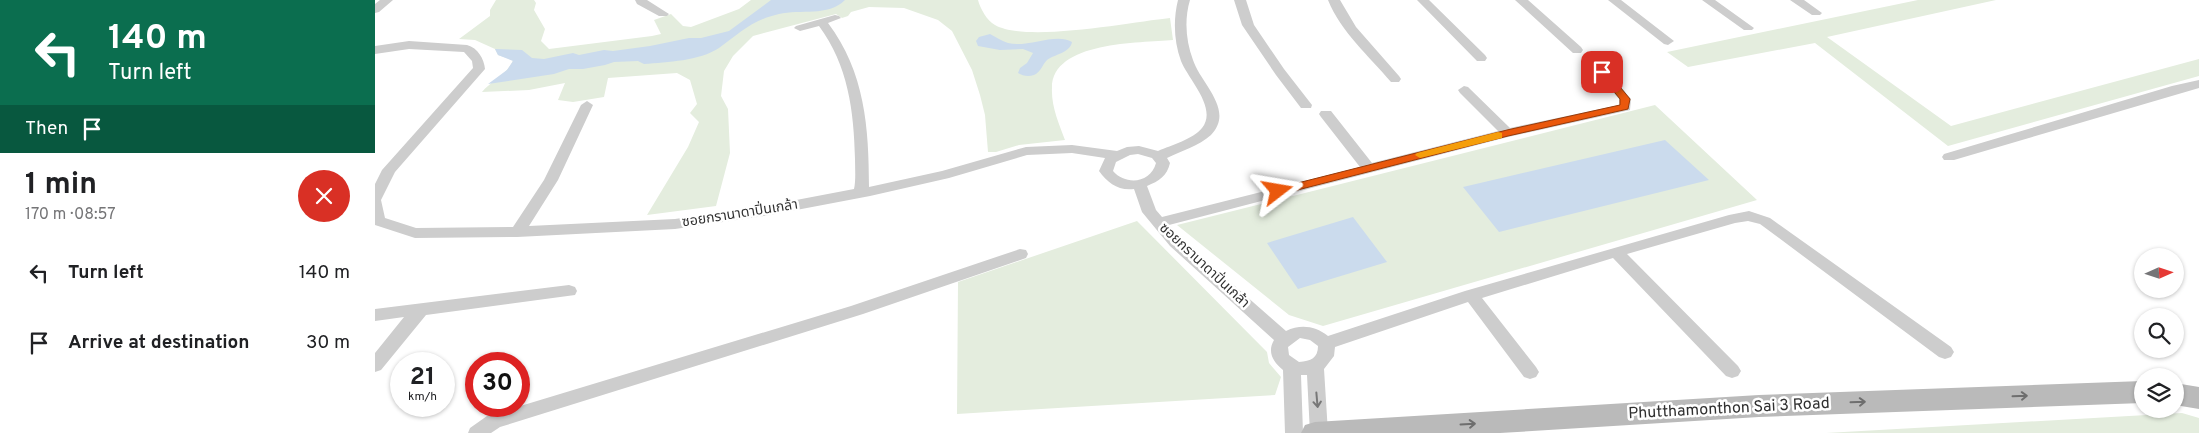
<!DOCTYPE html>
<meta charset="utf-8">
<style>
body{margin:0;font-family:Overpass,"Noto Sans Thai",sans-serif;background:#f2f2f2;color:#202124;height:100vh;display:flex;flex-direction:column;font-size:19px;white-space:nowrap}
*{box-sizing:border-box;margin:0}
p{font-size:16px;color:#757577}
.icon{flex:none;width:28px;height:28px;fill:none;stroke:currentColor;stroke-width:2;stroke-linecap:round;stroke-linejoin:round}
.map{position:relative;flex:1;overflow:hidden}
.drawer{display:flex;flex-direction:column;background:#fff;width:375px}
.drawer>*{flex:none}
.guide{background:#0b6e4f;color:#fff;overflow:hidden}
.needle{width:32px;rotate:87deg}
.controls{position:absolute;left:1759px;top:248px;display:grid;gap:10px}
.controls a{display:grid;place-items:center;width:50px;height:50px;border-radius:50%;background:#fff;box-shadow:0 1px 4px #0004;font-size:25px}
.speed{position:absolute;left:15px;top:352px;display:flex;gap:10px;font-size:25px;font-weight:700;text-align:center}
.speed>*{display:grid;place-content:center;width:65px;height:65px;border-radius:50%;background:#fff;box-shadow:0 1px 4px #0004;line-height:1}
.speed small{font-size:12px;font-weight:400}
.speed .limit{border:8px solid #d22;background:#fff;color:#111}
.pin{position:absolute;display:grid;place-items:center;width:42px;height:42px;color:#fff;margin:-21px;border-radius:10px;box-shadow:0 2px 8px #0006}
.me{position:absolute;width:55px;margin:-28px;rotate:76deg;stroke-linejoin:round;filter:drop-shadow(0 0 4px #0008)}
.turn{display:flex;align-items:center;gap:18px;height:105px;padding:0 25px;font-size:22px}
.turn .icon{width:65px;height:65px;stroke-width:2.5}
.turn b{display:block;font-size:35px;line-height:42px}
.then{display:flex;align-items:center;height:48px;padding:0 25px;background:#0003;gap:10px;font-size:19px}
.round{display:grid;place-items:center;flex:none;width:52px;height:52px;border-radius:26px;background:#f2f2f2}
.overview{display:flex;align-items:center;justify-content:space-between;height:85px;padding:0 25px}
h1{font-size:30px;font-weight:700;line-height:38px}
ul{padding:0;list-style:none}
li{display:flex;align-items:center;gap:15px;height:70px;padding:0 25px}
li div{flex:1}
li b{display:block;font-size:19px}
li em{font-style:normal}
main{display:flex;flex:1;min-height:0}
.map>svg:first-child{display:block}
.green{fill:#e4edde}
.water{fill:#cbdbed}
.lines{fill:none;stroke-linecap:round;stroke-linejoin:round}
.street{fill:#cdcdcd;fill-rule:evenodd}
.secondary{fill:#bababa;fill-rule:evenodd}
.oneway{stroke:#6e6e6e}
.oneway2{stroke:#777}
.route{fill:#ea580c;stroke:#983908}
.slow{fill:#f59e0b}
.labels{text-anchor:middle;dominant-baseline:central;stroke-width:5;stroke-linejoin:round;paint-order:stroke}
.street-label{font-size:14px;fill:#303030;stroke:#fff}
.near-street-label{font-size:16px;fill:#303030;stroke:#fff}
</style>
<main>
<section class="drawer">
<div class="guide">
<div class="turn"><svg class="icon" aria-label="left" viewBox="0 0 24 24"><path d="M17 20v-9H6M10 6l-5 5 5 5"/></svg><div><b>140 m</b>Turn left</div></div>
<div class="then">Then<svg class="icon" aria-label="arrive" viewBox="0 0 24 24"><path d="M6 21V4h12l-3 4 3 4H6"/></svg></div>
</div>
<div class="overview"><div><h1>1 min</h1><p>170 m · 08:57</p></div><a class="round" style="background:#d93025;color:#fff"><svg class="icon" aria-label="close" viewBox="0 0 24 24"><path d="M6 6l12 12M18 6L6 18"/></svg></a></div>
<ul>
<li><svg class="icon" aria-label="left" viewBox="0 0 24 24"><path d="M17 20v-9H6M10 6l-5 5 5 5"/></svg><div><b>Turn left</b></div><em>140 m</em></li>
<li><svg class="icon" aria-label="arrive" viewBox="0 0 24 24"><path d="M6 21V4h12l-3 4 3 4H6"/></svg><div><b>Arrive at destination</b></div><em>30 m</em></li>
</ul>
</section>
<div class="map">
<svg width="1824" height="433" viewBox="0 0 1824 433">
<rect width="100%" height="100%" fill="#fff"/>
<path class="green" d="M121 0H159L161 3 159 10 170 29 166 41 174 49 277 36 286 34 279 20 296 14 308 26 316 27 364 9 376 0H603C605 8 612 21 620 25 651 43 756 22 795 18L798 40C765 43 677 41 677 88 676 106 684 124 690 140L644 145 621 152H613L610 115 605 95 597 70 577 31 563 20 529 8 494 7 476 12 473 16 467 18 461 14 378 36 358 56 349 71 346 96 353 109 355 153 341 206 272 215 313 147 324 122 315 113 322 104 315 80 302 73 233 78 229 97 198 102 183 100 190 83 154 90 107 92C116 81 134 73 138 60L123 55 120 49 100 40 84 39 115 16V10Z
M1543 0H1621L1452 37 1576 126 1824 59V76L1573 146 1440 43 1313 67 1292 52Z
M1280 105 1382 200 948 326 914 315 802 225Z
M762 221 892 352 894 363 906 377 900 395 582 414 583 282Z
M1807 413 1824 418V433H1451Z"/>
<path class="water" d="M396 0H470C453 17 425 9 404 14 377 20 365 33 344 48 324 61 293 62 269 64L263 61 239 62 230 65 208 69H194L179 74 113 84 132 70 138 61 123 55 120 49 147 50 157 58 169 59 198 53 204 55 229 50 238 51 275 46 314 38H326L354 31Z
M615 34C621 37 627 41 633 43 653 48 681 32 697 42 695 53 680 54 672 60 667 65 666 72 659 75 653 77 648 76 643 73L645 68 652 63 658 53 648 49 625 50 603 46 601 41 604 37Z
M1290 140 1334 180 1124 232 1088 187Z
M978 217 1012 262 923 289 892 243Z"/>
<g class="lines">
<path class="street" d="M5 0H18L4 12 0 13V4Z
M260 0H272L294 14 292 16H284L262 4Z
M803 0H815C809 20 811 41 818 60 826 84 860 110 836 135 824 146 806 151 792 158L795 163C792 176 784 181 772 186L781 210 787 217 985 167 946 117 944 114 946 111H956L997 163 1123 131 1085 93 1083 90 1089 86 1093 87 1135 128 1244 105V99L1210 59 1216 55 1220 56 1256 99 1255 110 1133 137 794 225 805 238 911 331C926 324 940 326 953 336L1090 291 1354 215 1374 211 1395 218 1576 347 1579 352 1576 357 1570 359 1564 357 1385 224 1373 221 1360 223 1252 254 1363 366 1366 371 1363 376 1357 378 1351 376 1238 258 1107 298 1161 367 1164 372 1161 377 1155 379 1149 377 1093 302 960 347 959 356 949 369 953 433H935L932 375H926L928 433H910L908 370C898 362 892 352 899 340L795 246 767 212 759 189C743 191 733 183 724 171L730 158 697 153 652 155 574 178 495 196 395 215 300 229 142 237 40 238 0 225V184L7 170 98 68 97 61 89 52 34 49 0 54V46L34 41 92 45C103 48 109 59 110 69L20 172 6 200 10 218 41 228 138 227 169 180 206 105 212 101 218 105 183 180 154 226 300 219 395 205 479 189C481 180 480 169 480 159 479 111 473 65 444 26L425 31 419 28 421 26 460 15 464 16 466 18 453 23C490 72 494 128 494 187L567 171 651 147 697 145 742 151 752 147 764 146 783 151C797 145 818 139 827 128 843 108 813 79 806 61 799 42 798 20 803 0ZM763 154 777 158 781 163C776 183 751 186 738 171L741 162 755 155ZM925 338 935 340 943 346C943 358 936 361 924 362L914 355 913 347Z
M859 0H871L879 25 909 69 937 105 936 108H926L901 75 867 25Z
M953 0H965L981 27 1024 76 1026 79 1024 82H1016C994 56 966 32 953 0Z
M1042 0H1054L1110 55 1112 58 1110 61H1102Z
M1140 0H1153L1206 47 1208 50 1206 53H1198Z
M1233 0H1246L1299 41 1293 45 1289 44Z
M1327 0H1340L1379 28 1377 30H1369Z
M1415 0H1429L1447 13 1445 15H1437Z
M1824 80V88L1579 160H1569L1567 157 1569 154 1797 86Z
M645 249 651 250 653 254 651 258 488 314 125 427 116 433H93L95 428 112 416 476 306Z
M194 285 200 287 202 291 200 295 51 315 6 370 0 372V353L29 317 0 321V309Z"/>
<path class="secondary" d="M1768 381V403L1384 417 1125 433H926L930 425 940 422 1384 395Z
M1800 383 1824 387V409L1800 405Z"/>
</g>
<defs><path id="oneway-shaft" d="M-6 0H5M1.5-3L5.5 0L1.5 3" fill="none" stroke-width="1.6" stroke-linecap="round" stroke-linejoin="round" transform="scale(1.25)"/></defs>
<g class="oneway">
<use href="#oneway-shaft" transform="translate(1645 396) rotate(-2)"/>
<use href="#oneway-shaft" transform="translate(1483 402) rotate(-2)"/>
<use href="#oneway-shaft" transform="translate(1093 424) rotate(-3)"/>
</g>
<use class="oneway2" href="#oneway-shaft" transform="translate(942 400) rotate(85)"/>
<path class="route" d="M1227 69 1231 70 1255 99 1253 109 1133 136 903 195 897 191 899 189 1132 130 1245 105V99L1223 72Z"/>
<path class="slow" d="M1123 132 1127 133V138L1045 158 1040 155 1042 153Z"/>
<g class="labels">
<g class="street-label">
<text transform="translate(365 214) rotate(-9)">ซอยกรานาดาปิ่นเกล้า</text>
<text transform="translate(829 266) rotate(43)">ซอยกรานาดาปิ่นเกล้า</text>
</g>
<g class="near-street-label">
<text transform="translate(1354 409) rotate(-3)">Phutthamonthon Sai 3 Road</text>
</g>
</g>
</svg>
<div class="controls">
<a><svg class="needle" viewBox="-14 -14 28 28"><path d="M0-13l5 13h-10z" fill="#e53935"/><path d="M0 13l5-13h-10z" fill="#757577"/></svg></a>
<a><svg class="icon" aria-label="search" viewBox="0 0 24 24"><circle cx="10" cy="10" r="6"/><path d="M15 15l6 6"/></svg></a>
<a><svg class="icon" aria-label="layers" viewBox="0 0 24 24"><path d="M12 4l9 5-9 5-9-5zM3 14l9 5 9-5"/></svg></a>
</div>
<div class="speed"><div>21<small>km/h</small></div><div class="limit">30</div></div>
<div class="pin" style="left:1227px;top:72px;background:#d93025"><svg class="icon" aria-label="arrive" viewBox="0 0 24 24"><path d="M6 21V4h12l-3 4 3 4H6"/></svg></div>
<svg class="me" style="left:903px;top:191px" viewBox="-20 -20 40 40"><path d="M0-17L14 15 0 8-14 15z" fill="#ea580c" stroke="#fff" stroke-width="4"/></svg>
</div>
</main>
